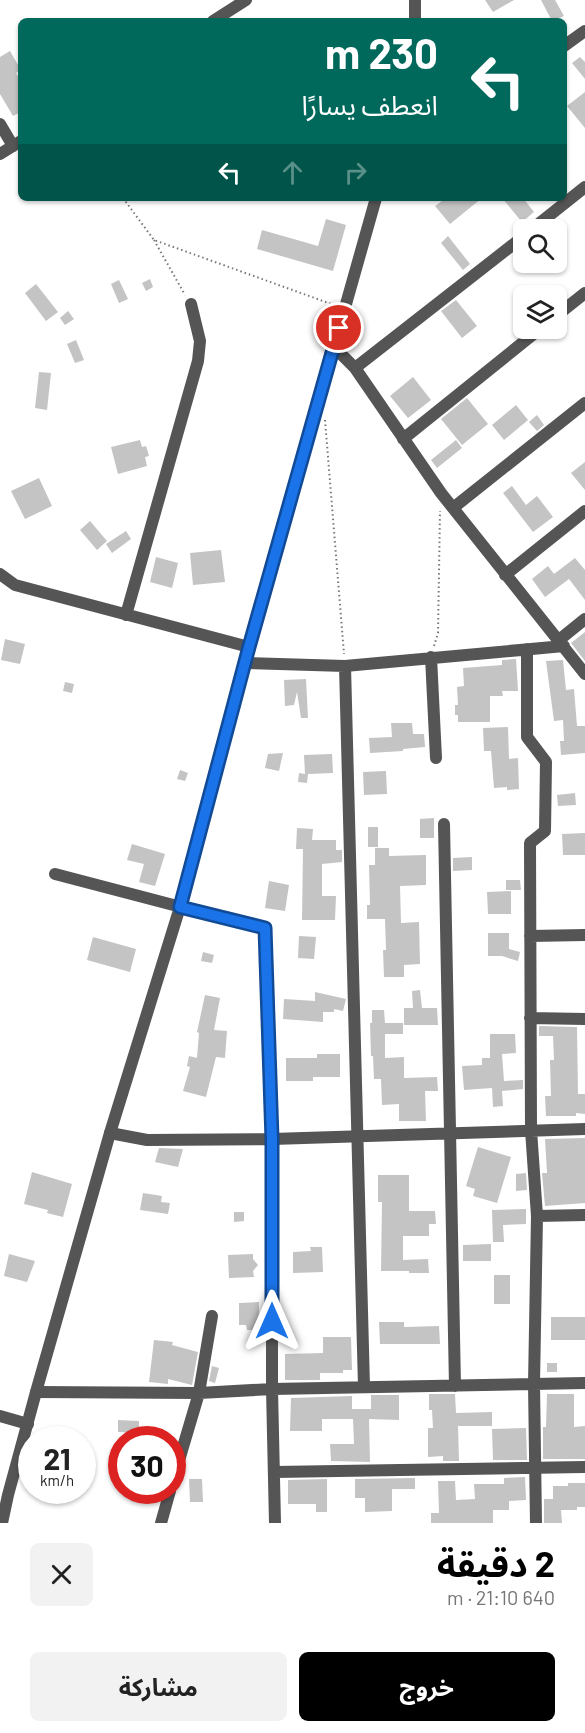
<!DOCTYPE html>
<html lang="ar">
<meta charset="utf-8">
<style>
body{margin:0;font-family:Barlow,"Noto Sans Arabic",sans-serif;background:#f2f2f2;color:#222;direction:rtl;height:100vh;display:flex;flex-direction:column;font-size:22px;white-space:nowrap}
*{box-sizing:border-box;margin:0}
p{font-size:20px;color:#767676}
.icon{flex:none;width:33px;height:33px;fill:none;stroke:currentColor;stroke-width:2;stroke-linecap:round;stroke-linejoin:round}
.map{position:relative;height:1523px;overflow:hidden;direction:ltr}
.details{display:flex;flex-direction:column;background:#fff;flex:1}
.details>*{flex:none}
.banner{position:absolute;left:18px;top:18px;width:549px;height:183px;border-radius:9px;box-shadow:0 2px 4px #0004;direction:rtl;background:#00695c;color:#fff;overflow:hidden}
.buttons{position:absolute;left:513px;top:219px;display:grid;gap:12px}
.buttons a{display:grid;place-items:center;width:54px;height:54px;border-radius:9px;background:#fff;box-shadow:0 2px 4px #0004;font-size:30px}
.speed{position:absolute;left:18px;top:1426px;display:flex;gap:12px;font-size:30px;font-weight:700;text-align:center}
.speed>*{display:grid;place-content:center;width:78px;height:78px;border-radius:50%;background:#fff;box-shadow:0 2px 4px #0004;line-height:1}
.speed small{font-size:15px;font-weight:400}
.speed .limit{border:9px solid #d22;background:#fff;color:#111}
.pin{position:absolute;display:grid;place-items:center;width:51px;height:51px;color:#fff;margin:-26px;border:3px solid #fff;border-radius:50%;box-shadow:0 2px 6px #0007}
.me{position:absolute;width:66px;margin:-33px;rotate:0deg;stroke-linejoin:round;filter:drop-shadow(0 0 4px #0008)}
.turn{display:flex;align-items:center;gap:21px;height:126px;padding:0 30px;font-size:27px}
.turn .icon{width:78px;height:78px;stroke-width:2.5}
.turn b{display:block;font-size:42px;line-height:51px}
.lanes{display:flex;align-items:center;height:57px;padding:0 30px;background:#0003;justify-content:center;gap:30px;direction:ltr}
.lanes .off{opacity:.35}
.round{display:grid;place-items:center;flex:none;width:63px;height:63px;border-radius:9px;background:#f2f2f2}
.headline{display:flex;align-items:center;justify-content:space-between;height:102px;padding:0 30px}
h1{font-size:36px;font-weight:700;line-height:45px;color:#000}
.primary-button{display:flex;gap:12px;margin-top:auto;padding:12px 30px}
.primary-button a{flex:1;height:69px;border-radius:9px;background:#000;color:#fff;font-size:24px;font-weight:700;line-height:69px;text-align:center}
.primary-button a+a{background:#f2f2f2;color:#222}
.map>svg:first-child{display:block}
.building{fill:#c4c4c4}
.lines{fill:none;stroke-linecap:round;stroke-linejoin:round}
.path{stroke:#777;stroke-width:2;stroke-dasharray:1.5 3;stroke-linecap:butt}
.minor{stroke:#555;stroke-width:12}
.tertiary{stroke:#555;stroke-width:12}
.route-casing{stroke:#114b97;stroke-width:15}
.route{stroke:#1a73e8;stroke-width:10}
</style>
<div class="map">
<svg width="585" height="1523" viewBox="0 0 585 1523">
<rect width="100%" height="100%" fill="#fff"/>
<path class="building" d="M485 0H514L493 12Z
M541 0H555L564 16 552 21Z
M10 51 21 70 16 73 21 81V112L13 116 0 94V57Z
M580 57 585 62V79L572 63Z
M585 92V128L567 106Z
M446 198H482L450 224 435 206Z
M502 198H523L534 212 522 222Z
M326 219 346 225 333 271 257 249 262 230 318 246Z
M448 236 470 264 463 270 441 243Z
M150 279 153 287 146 291 142 283Z
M119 280 128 299 119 303 111 284Z
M36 284 58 312 46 321 25 293Z
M456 300 477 326 462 338 441 311Z
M68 311 74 319 65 325 60 318Z
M76 340 84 360 75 363 67 344Z
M39 372 51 373 47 410 35 408Z
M413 377 431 400 408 418 390 396Z
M467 398 488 424 462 445 441 419Z
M516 405 528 420 504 440 492 425Z
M537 415 544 425 537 431 529 422Z
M140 440 142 447 146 446 149 456 145 457 147 466 118 474 111 447Z
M456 440 462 448 437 468 431 460Z
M585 462V490L571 473Z
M39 478 52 506 25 519 11 491Z
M512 486 526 505 537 496 553 517 533 532 503 493Z
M90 521 107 541 97 550 80 530Z
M126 531 131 539 112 553 106 544Z
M221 550 225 582 193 585 190 553Z
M156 557 178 563 172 588 150 582Z
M575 558 585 570V600L569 579 545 597 532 579 548 566 554 574Z
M585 632V661L571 643Z
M5 639 25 644 20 664 1 660Z
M516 659 518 691H502L503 696H490V722H458V715H455V705H458L457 687 464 686 463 668 502 665V660Z
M563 660 566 690 574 689 577 726H585V753L561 755 560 741H564L563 720 554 721 546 661Z
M306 679 308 718H301L297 692 294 705 285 706 284 680Z
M65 682 74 684 72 693 63 691Z
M391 723H412L413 734H424L425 747 403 749V751L370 753 369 738 392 737Z
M508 727 509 759 518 758 519 789 507 790V787L494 788 491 751H484L483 728Z
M283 753 279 771 265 768 268 754Z
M332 754 333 773 308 774 307 783 298 782 299 773 305 774 304 755Z
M180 770 188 773 185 781 177 779Z
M386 771 387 794 364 795 363 772Z
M575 793 576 805 558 806 557 795Z
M434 818V838H420V819Z
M368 827H378V847H368Z
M297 828 313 829 312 840H336V850H342V862L322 864V896H336L335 920H302L303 849H296Z
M585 833V855H563L562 834Z
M132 844 165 854 155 886 139 882 144 864 127 860Z
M375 848H389V856L426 855V885L400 886 401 923 419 922 420 964 404 965V977H384L383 950H386L385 919H367V905H370L369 865H375Z
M472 857V870L453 871V858Z
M506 880H520L521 890H506Z
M269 881 289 885 285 911 265 908Z
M511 891V914H488L487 892Z
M488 933H509V949L520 952 518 961 502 956H488Z
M299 936 316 937 314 959 298 958Z
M93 937 136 949 130 972 87 960Z
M203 952 214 955 212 963 201 961Z
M420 990 422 1008H437L438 1025H404V1008H413L412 991Z
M315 992 346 999 343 1011 334 1009V1012H323V1022L283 1019 284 999 315 1001Z
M205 995 220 998 214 1030 227 1031 225 1058 216 1057 206 1097 183 1091 190 1067 187 1066 189 1056 197 1058 199 1033 197 1032Z
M372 1010H384L385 1023H403V1034H385V1058L404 1057V1078L437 1077 438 1091H425L426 1121H399V1104L382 1105 381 1079H374L373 1056H371L370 1023H372Z
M539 1026 577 1027 578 1094H585V1114L576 1113V1116H546L545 1096H551L550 1060H554L553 1036H539Z
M490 1034H515L516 1053 502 1054 504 1081 523 1080V1089L502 1091 503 1106 493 1107 492 1088 464 1090 462 1066 482 1065V1058H490Z
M317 1054H340V1077H313V1081H286V1058H317Z
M585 1138V1203L545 1206 542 1173H547L545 1139Z
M478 1147 511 1157 497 1203 473 1196 475 1189 466 1186Z
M159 1148 183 1149 178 1167 155 1162Z
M32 1172 72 1184 63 1217 47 1213 48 1210 24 1204Z
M526 1173 527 1190 516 1191V1174Z
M378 1175H409V1211H435L436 1224H429V1236H403V1260L428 1259 429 1273H409V1271H381L382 1202H378Z
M143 1193 162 1196 161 1202 170 1203 168 1214 140 1210Z
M526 1209V1224L503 1225 504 1242H493L492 1210Z
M234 1212H244V1221L234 1222Z
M491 1244V1261H463V1245Z
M310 1247H322L323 1272 293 1273V1252L311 1251Z
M9 1254 35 1261 27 1282 4 1276Z
M253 1254V1259L258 1265 253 1271 254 1277 229 1278 228 1255Z
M494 1275H510V1304H494Z
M259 1302V1330H247L246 1325H239V1303Z
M551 1317H585V1340H551Z
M379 1322H404V1327L439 1326 440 1344H380Z
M323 1337H351L352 1370H343V1373H320V1380H285V1354L323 1353Z
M154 1340 173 1342 172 1345 198 1352 192 1385 168 1379V1384L149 1382Z
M547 1363H557V1372H547Z
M212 1366 219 1368 215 1383 209 1381Z
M429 1394H455L456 1413 492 1412V1426H458L459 1461H443V1456L428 1457V1428H433L432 1410H429Z
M547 1394H574V1427L585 1426V1459H543V1427H546Z
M371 1395H399V1420L369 1419 370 1462 331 1461 330 1444H354L353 1419H322V1431H290L291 1398 352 1396V1409H371Z
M118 1420 139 1421V1433L118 1432Z
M526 1428 527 1460H493L492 1429Z
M525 1477 526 1500 509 1501V1510H493V1523H431V1513H439L438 1481H455L456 1500 475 1499 474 1484H504V1478Z
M415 1478V1489H392V1511L365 1512V1498H355V1479Z
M189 1479H202L203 1502H190Z
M327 1479V1512H316V1504H288V1480Z
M568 1483H585V1507H577V1510H561L562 1523H544V1499H553V1486H568Z"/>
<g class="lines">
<path class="path" d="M123 198 154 240 334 305
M154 240 185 295
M325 420 344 654
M434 646 438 633 440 511"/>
<path class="minor" d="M213 21 246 0
M564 46 585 31
M0 124 13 146
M0 154 21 141
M531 230 585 187
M556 316 585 293
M334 347 355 368 441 493 585 674
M355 368 524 236
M403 439 541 328
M453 508 585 403
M0 574 15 585 249 647
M505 575 585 511
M126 615 198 361 200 341 191 304
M559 640 585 619
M527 649V737L546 762 545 831 530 843 531 1130 537 1216 534 1384 536 1523
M431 657 436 758
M245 663 345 666 564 646
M345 666 364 1387
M444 824 455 1386
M55 874 265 929 272 1139V1389L275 1523
M530 936 585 935
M530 1018 585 1019
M110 1133 147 1140 272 1139 585 1129
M537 1216 585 1215
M36 1392 199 1393 272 1389 585 1383
M0 1416 28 1424
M275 1472 585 1467
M172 1484 199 1393 212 1316
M161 1523 170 1491"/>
<path class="tertiary" d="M415 21V0
M2 1523 8 1495 36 1392 110 1133 180 907 249 647 376 198"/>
</g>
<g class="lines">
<defs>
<path id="route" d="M272 1321V1139L265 928 180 907 249 647 339 328"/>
</defs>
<use href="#route" class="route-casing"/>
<use href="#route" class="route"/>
</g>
</svg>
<div class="buttons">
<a><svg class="icon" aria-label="search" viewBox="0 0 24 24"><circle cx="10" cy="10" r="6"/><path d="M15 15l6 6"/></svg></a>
<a><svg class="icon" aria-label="layers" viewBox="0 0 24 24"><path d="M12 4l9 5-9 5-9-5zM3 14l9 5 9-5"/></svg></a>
</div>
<div class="speed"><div>21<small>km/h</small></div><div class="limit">30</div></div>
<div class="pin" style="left:339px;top:328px;background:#d93025"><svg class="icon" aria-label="arrive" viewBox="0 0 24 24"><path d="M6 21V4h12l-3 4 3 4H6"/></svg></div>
<svg class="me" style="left:272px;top:1321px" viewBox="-20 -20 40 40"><path d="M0-17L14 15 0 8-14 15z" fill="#1a73e8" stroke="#fff" stroke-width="4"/></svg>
<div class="banner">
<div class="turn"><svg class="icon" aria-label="left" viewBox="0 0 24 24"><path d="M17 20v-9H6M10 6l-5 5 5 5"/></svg><div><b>230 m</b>انعطف يسارًا</div></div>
<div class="lanes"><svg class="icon" aria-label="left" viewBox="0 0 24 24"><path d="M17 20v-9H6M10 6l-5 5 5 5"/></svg><svg class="icon off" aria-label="ahead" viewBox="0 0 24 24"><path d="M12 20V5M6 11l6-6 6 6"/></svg><svg class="icon off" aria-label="right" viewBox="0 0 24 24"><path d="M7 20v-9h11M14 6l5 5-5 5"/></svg></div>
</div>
</div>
<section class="details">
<div class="headline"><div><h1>2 دقيقة</h1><p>640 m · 21:10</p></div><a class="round"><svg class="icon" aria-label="close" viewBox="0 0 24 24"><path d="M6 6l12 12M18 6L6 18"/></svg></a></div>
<div class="primary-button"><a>خروج</a><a>مشاركة</a></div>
</section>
